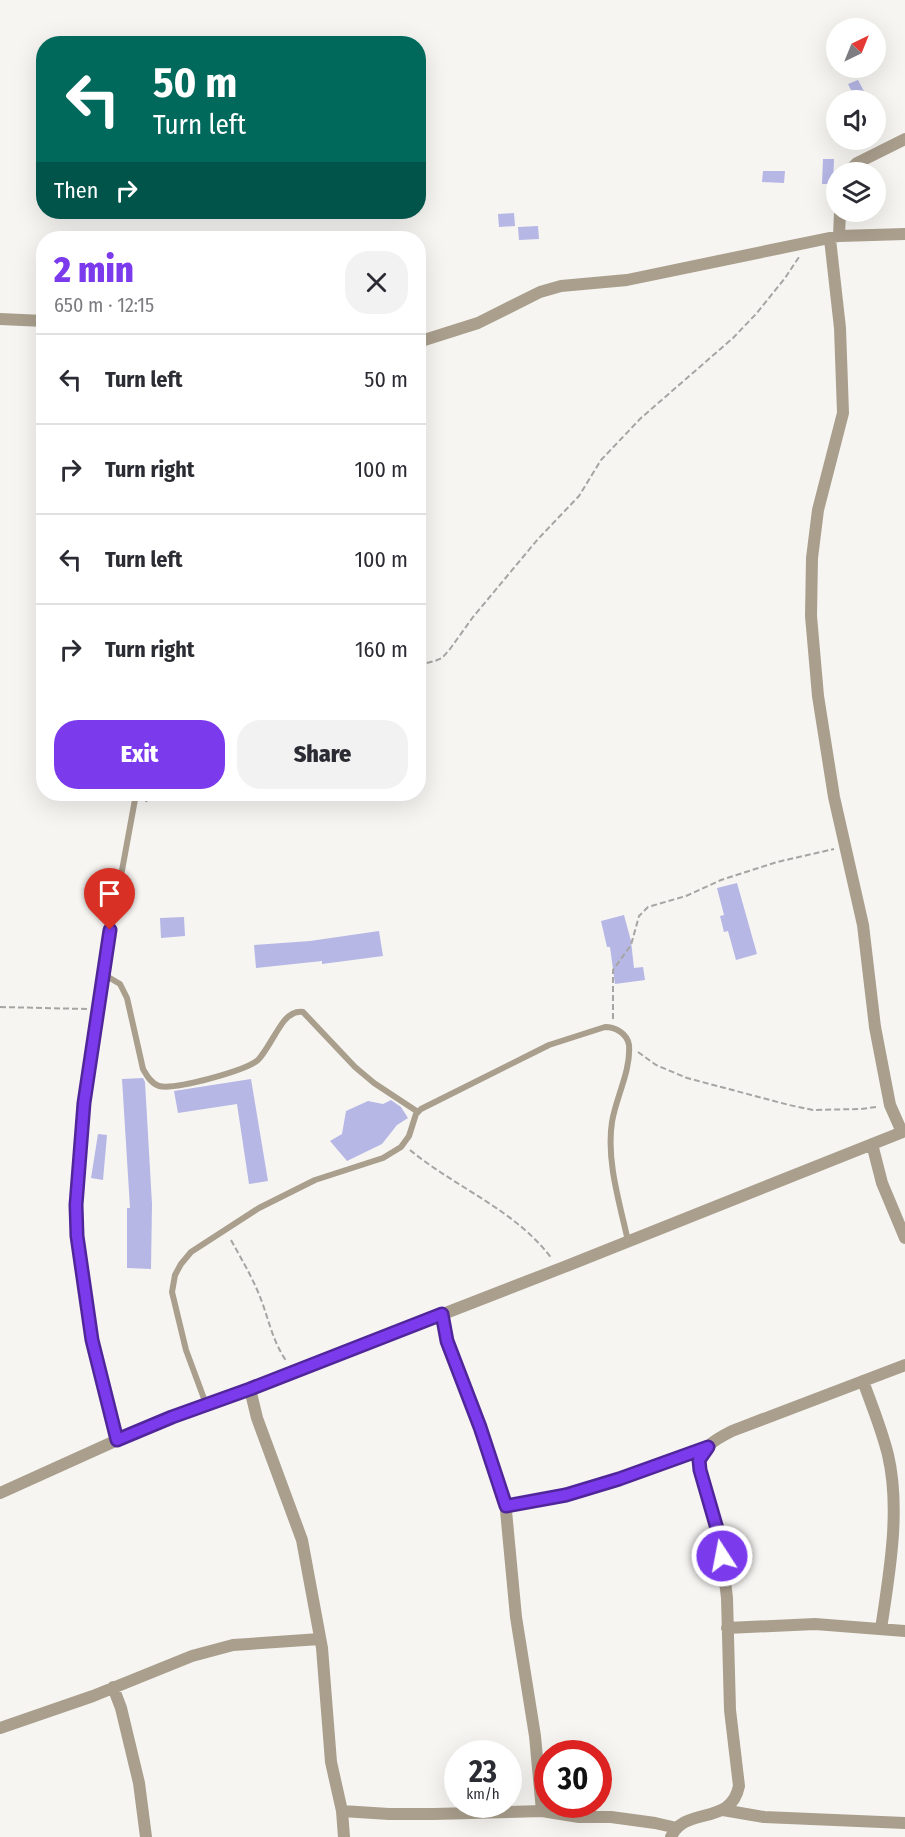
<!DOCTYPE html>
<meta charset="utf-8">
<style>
body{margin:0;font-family:"Fira Sans Condensed",sans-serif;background:#f2f2f3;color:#2b2b33;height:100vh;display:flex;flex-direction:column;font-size:22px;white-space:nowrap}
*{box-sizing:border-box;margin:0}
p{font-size:20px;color:#7c7c81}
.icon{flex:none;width:33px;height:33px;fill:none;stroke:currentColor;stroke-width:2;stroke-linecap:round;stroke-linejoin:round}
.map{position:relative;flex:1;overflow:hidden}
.details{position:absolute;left:36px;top:231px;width:390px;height:570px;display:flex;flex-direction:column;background:#fff;border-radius:24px;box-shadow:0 6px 24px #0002}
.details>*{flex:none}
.banner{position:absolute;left:36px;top:36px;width:390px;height:183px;border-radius:24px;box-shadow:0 6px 24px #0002;background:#00695c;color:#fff;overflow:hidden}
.needle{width:39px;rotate:43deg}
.fabs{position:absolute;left:826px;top:18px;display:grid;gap:12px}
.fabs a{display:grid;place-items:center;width:60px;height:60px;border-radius:50%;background:#fff;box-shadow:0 6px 24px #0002;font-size:30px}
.speed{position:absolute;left:444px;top:1740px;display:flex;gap:12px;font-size:30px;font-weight:700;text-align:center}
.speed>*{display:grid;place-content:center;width:78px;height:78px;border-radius:50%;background:#fff;box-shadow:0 6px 24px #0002;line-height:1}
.speed small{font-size:15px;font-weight:400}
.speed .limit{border:9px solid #d22;background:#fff;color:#111}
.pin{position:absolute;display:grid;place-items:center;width:51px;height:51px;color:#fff;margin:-62px -26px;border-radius:50% 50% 50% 0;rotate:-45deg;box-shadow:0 0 6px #0007}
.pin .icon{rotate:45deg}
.me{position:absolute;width:66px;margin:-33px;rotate:349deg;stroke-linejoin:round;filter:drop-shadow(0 0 4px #0008)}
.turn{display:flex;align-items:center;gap:21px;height:126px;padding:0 18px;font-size:27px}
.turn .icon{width:78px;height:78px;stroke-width:2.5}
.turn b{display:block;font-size:42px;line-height:51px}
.then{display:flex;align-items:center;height:57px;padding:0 18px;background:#0003;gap:12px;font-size:22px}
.round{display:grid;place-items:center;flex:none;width:63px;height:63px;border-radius:24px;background:#f2f2f3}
.headline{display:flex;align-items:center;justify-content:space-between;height:102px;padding:0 18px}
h1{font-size:36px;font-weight:800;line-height:45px;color:#7c3aed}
.cta{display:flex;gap:12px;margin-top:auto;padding:12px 18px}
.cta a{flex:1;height:69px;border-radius:24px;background:#7c3aed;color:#fff;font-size:24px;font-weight:800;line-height:69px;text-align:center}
.cta a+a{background:#f2f2f3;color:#2b2b33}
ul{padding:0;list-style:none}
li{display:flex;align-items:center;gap:18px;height:90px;padding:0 18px;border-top:2px solid #e1e1e2}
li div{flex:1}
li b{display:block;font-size:22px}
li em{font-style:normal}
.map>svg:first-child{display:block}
.building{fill:#b6b7e5}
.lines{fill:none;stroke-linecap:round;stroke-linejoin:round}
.path{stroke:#a6a5a3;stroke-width:2;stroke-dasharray:6 3;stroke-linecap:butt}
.service{stroke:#aa9f8d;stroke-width:6}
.minor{stroke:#aa9f8d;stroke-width:12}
.route-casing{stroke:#51269a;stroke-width:15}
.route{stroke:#7c3aed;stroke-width:10}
</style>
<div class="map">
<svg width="905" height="1837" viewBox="0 0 905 1837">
<rect width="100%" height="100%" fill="#f6f5f2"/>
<path class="building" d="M858 80 866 95 856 100 848 84Z
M823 159H834L833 184H822Z
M763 171H785L784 183 762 182Z
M514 213 515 226 499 227 498 214Z
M538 226 539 239 519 240 518 227Z
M737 883 757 954 736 960 728 931 724 932 720 916 724 915 717 888Z
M624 915 631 941 634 968 643 967 645 980 615 984 610 947H607L601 921Z
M184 917 185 936 161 938 160 918Z
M379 931 383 956 322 964V961L256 968 254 945 310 941Z
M143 1078 145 1082 152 1204 151 1269 127 1268V1208H130L122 1079Z
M251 1079 268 1181 249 1184 237 1104 178 1113 174 1091Z
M391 1100 401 1107 408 1118 397 1125 382 1144 347 1161 330 1141 342 1134 346 1111 368 1101 383 1104Z
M98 1134 107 1135 103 1180 91 1178Z"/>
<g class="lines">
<path class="path" d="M418 665 435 661 442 658 450 649 473 617 538 539 579 496 601 460 641 418 733 338 756 314 785 278 799 257
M146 802 150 794
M0 1007 87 1009
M613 1019V970L631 945 639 916 648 907 686 896 721 880 777 862 834 849
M638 1052 656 1065 687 1078 789 1105 813 1110 861 1109 876 1107
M410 1150C456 1188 516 1210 552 1259
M231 1240C242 1260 254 1280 262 1302 270 1324 273 1342 287 1362"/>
<path class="service" d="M136 794 103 974 120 984 127 998 143 1069C147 1076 151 1083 159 1086 175 1090 245 1071 258 1060 266 1052 276 1031 284 1021 289 1015 295 1011 303 1012L355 1067 374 1083 418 1112
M103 974 84 1103 79 1147 76 1205 77 1236 92 1340 117 1440
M206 1404 186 1350 172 1292 175 1275 181 1264 191 1252 259 1208 315 1180 383 1158 401 1147 409 1136 416 1114 421 1109 549 1045 605 1027C615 1027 627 1033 629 1045 631 1071 616 1097 612 1122 606 1161 620 1204 628 1241"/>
<path class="minor" d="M848 172 857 163 905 139
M839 236 840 212
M830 239 840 328 843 413 818 510 812 558 811 616 818 696 834 797 863 925 875 1027 890 1105 902 1132
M0 319 44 321
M418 342 478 323 540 292 561 286 627 280 839 236 905 234
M872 1144 882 1183 905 1238
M442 1314 447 1341 480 1427 505 1500 516 1617 535 1736 542 1811
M863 1381C872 1406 882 1430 888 1455 901 1510 889 1575 881 1629
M250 1389 257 1418 302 1540 322 1648 331 1762 342 1811 344 1837
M0 1493 155 1423 250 1389 564 1267 905 1131
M506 1506 565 1495 619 1479 708 1447
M727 1628 815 1624 905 1631
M113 1687 121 1708 139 1783 146 1837
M0 1728 93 1696 192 1656 233 1645 320 1639
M723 1810 764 1817 905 1823
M342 1811 389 1814H434L542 1811 579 1817H611L655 1823 677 1828
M671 1837C685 1805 731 1827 739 1786L730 1710 727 1598 720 1539 700 1470C699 1448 714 1440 732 1431L905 1365"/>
</g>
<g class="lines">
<defs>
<path id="route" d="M110 930 84 1103 76 1205 77 1236 92 1340 117 1440 172 1417 250 1389 442 1314 447 1341 480 1427 506 1506 566 1495 619 1479 708 1447 699 1460 700 1470 720 1539 722 1556"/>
</defs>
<use href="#route" class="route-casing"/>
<use href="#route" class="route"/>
</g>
</svg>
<div class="fabs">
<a><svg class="needle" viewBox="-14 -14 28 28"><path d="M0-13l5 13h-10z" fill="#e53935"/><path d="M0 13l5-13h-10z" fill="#7c7c81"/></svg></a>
<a><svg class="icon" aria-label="sound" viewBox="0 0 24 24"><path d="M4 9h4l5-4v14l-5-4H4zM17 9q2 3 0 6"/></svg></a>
<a><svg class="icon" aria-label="layers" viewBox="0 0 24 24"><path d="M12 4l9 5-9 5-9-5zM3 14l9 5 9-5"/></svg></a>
</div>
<div class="speed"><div>23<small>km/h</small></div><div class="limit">30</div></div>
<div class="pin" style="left:110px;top:930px;background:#d93025"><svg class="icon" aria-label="arrive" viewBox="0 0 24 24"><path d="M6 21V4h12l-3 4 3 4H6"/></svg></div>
<svg class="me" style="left:722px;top:1556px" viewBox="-20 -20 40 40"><circle r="17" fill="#7c3aed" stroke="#fff" stroke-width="3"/><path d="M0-11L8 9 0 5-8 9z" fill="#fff"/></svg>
<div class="banner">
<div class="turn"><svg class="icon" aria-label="left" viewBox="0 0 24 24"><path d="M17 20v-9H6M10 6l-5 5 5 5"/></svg><div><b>50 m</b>Turn left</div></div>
<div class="then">Then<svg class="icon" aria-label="right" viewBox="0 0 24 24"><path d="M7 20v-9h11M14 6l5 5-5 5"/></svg></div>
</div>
<section class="details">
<div class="headline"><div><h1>2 min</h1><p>650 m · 12:15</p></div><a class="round"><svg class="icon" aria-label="close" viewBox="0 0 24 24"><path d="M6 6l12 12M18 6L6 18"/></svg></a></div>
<ul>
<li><svg class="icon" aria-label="left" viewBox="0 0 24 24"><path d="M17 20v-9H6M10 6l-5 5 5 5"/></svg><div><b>Turn left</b></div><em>50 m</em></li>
<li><svg class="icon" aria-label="right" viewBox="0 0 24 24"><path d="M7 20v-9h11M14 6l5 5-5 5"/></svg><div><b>Turn right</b></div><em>100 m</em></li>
<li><svg class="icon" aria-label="left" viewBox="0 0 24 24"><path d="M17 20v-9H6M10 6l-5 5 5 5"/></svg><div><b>Turn left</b></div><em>100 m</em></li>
<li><svg class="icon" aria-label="right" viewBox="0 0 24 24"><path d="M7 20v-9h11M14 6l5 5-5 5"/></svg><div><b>Turn right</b></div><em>160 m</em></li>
</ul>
<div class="cta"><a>Exit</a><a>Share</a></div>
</section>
</div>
